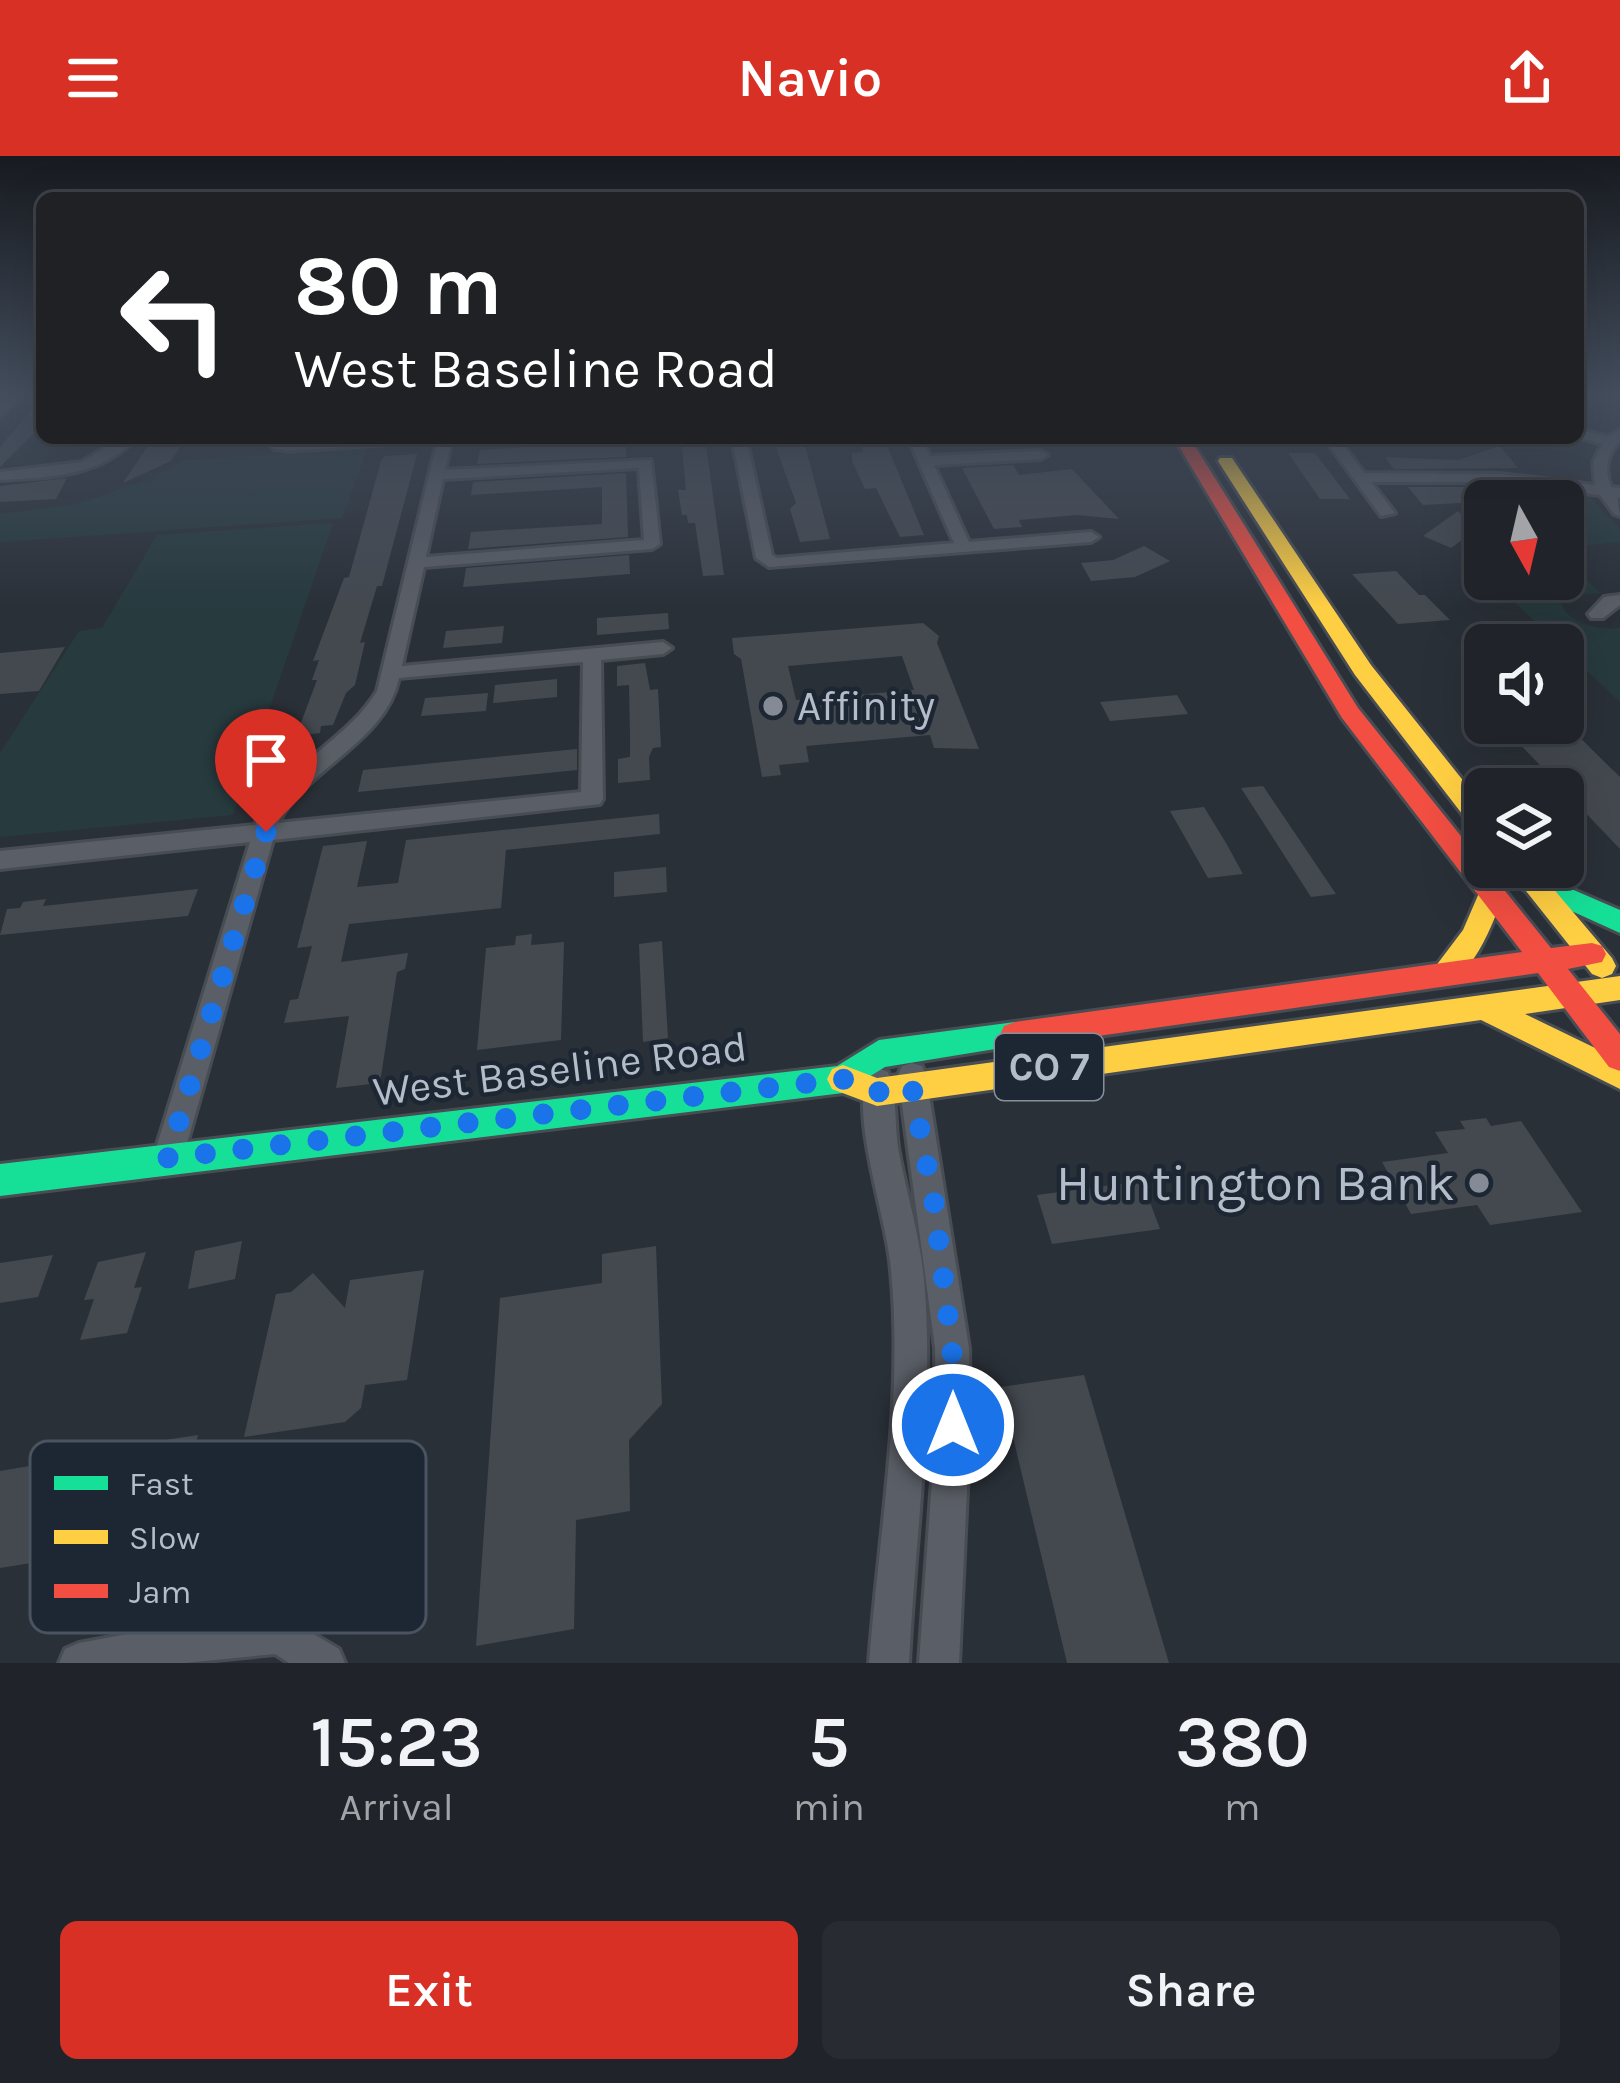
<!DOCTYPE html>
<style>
body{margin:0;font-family:Karla,sans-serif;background:#282c32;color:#f1f3f6;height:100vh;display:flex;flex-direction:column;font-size:45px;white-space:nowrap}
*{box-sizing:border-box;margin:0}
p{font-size:39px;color:#a2a4a8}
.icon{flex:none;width:66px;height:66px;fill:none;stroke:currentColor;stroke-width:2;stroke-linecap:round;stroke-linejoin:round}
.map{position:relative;height:1507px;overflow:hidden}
.side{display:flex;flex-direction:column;background:#20242a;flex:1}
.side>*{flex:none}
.hud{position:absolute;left:36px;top:36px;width:1548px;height:252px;border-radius:18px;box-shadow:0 12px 48px #0002,0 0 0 3px #3d4147;background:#202124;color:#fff;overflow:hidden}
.needle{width:78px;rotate:172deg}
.fabs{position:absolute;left:1464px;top:324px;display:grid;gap:24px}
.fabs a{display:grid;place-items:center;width:120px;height:120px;border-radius:18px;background:#20242a;box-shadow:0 12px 48px #0002,0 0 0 3px #3d4147;font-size:60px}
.pin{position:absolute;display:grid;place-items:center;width:102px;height:102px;color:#fff;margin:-123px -51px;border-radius:50% 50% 50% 0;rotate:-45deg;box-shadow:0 0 12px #0007}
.pin .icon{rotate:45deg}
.me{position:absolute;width:132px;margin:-66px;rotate:0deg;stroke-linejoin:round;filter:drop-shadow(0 0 9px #0008)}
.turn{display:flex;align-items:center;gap:42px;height:252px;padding:0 60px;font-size:54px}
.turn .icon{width:156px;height:156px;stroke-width:2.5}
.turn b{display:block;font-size:84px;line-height:102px}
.eta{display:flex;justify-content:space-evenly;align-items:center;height:204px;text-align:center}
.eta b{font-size:72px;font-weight:600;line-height:84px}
.primary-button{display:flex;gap:24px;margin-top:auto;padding:24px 60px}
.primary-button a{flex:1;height:138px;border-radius:18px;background:#d93025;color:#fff;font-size:48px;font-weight:600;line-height:138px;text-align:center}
.primary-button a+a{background:#282c32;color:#f1f3f6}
header{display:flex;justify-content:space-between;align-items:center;height:156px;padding:0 60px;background:#d93025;color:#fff;font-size:54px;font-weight:600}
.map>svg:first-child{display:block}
.green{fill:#273a3e}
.building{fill:#444950;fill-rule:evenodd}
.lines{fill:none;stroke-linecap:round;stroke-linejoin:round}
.street-casing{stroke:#484c53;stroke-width:6}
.fast-casing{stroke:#484c53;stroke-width:6}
.slow-casing{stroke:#484c53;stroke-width:6}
.jam-casing{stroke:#484c53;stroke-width:6}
.street{fill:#5a5e66;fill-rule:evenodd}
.fast{fill:#16e098;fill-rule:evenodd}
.slow{fill:#ffcf43;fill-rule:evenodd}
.jam{fill:#f24e42;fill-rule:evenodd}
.route{stroke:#1a73e8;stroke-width:21;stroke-dasharray:0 37.8}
.poi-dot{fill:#848b96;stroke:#1d2633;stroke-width:4.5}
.labels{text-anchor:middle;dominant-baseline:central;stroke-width:9;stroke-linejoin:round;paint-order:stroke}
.shield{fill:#1d2633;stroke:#878f9c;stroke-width:3}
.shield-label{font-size:39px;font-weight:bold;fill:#b4bcc9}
.poi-label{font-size:42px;fill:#b4bcc9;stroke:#1d2633;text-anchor:start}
.street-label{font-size:42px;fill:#b4bcc9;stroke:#1d2633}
.near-poi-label{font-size:51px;fill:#b4bcc9;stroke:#1d2633;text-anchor:end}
.key{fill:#1d2633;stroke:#4a5360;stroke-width:3}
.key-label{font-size:33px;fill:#b4bcc9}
</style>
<header><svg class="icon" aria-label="menu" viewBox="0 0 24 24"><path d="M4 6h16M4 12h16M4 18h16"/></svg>Navio<svg class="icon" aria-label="share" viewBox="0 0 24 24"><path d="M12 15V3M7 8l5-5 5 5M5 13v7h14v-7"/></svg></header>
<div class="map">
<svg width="1620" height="1507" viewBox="0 0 1620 1507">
<rect width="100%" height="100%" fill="#2a3038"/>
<path class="green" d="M368 292 342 362 0 386V358L77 348 153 322 184 304Z
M1487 329 1586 338 1620 373V386L1590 389 1565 401 1600 437 1570 439 1561 447C1570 469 1597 474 1620 472V546L1490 423H1563V345H1502Z
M333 367 233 659 0 681V597L79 475 102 472 157 379Z"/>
<path class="building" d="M42 242V269L0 311V291Z
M681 282H705L724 419 703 420 695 367H688L687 359H682L678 334H686Z
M779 282H803L830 383 800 386 790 353 796 347 773 283Z
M858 282H884L924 379 900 381 876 332 865 333 852 305V297L863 296Z
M184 284 171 305 123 327 150 287Z
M626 285V301L477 308 480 294Z
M1500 290 1518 312 1394 313 1385 301 1458 304Z
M1288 297H1315L1350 343H1320Z
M417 298 382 430H377L360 487 365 486 355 529 346 537 333 569 321 570 320 577 296 580 317 524H312L319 504 313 505 344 422 349 421 381 305 385 300Z
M1013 309 1019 319 1072 313 1119 363 1077 359 1019 364 1022 371 994 373 962 312Z
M626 317 628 381 468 393 471 376 602 368V331L471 339 473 326Z
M67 322 56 343 0 346V330Z
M1408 331H1483L1497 345 1423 349Z
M1458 355 1474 375 1451 392 1423 380Z
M1144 390 1170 405 1135 421 1091 425 1081 407 1113 404Z
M629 399 630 418 463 431 466 412Z
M1396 415 1419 439H1425L1450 464 1398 468 1352 418Z
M668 457 669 473 597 479V462Z
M923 467 939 480 937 487 979 593 934 592 930 579 806 590 809 606 779 609 781 619 762 621 741 503 734 498 732 482ZM902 500 914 534 796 544 788 510Z
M504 470 502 487 443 492 446 475Z
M65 491 39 535 0 538V497Z
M645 507 650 534 658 533 661 591 653 592 649 601 650 624 618 627V603L630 601V580L629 529 617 530V510Z
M557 523V541L493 547 495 529Z
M488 537 486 555 421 560 425 542Z
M1177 539 1188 558 1110 565 1100 546Z
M1518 567H1565L1620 621V693L1516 584 1532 582Z
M577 593V614L358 636 363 614Z
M1263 630 1336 738 1311 741 1241 632Z
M1204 651 1226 687 1243 718 1208 722 1170 655Z
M659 658 660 678 506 694 501 752 349 768 341 806 408 797 405 813 397 816 380 927 336 932 349 860 284 867 290 844 298 843 312 790 297 792 323 690 367 685 357 731 398 727 406 684Z
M666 711 667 736 614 741V716Z
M198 733 188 760 0 779 7 753 20 752 23 746 46 743 43 750Z
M532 778 531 789 564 786 561 884 477 894 486 792 515 789 516 780Z
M662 785 668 882 643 886 639 788Z
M1486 962 1491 970 1521 965 1582 1056 1490 1069 1477 1049 1411 1058 1382 1006 1448 997 1435 976 1465 973 1460 965Z
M1142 1025 1160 1073 1052 1088 1037 1039Z
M242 1085 235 1123 188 1133 195 1095Z
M656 1090 662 1248 629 1284 630 1355 576 1364 574 1473 476 1490 500 1142 602 1127V1098Z
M146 1096 134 1132 142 1131 127 1177 80 1184 94 1143 84 1144 98 1106Z
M53 1099 38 1141 0 1147V1107Z
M424 1114 407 1224 365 1229 361 1252 345 1266 244 1281 276 1138 291 1136 313 1117 345 1152 350 1124Z
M1084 1219 1169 1507H1067L1001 1231Z
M198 1279 178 1361 153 1366 144 1399 118 1403 121 1394 81 1400 91 1366 53 1372 43 1405 0 1412V1315L41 1308 39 1315 142 1299 145 1287Z"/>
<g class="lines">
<defs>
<path id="street" d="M7 241H21L0 260V248Z
M1578 273 1608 281 1620 274V285C1606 299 1604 314 1611 331L1620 332V342L1617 341 1620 360 1614 358 1600 339 1499 326H1371L1395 357 1381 360 1324 282H1338L1364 317 1499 318 1595 329 1593 306 1602 288 1578 281Z
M121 282H136C101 321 49 321 0 324V316L81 306Z
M263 282 289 287 423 282 416 286 289 295 274 293Z
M438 282H452L445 314 651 304 660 388 652 393 424 411 402 510 663 486 672 492 663 498 601 504 603 643 600 648 273 684 183 1002 178 1012 168 1016 158 1012 153 1002 250 686 0 713V695L255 669C279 611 345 588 377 535ZM639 312 644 384 426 401 443 323ZM583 506 581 636 278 667C307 611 385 587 399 522Z
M732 282H746L772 399 777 402 954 387 908 282H922L930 300 1041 295 1048 299 1041 303 934 309 969 386 1091 376 1099 381 1091 386 769 411 756 402Z
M1620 439V449L1603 462H1591L1588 458 1604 441Z
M912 907 922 910 926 919 969 1192 970 1269 959 1507H919L936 1269 935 1192 898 919 902 910Z
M878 912 888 916C898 939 894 972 899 997 907 1039 920 1080 924 1123 935 1250 915 1380 909 1507H869C879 1375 905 1238 890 1105 885 1058 850 957 868 916Z
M280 1458 339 1493 345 1507H289L275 1498 185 1507H59L65 1493 79 1487 218 1461Z"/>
<path id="fast" d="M1532 716 1620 754V777L1523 733 1519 726Z
M1015 866 1026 870 1030 879 1026 888 885 911 843 937 0 1040V1008L837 910 879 884Z"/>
<path id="slow" d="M1220 302H1232L1371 509 1485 652V679L1476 676 1355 519 1218 305Z
M1507 711H1535L1612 802 1616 810 1612 818 1602 822 1592 818Z
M1491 727 1500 730 1504 737C1495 762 1470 835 1436 823L1432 815 1463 774 1482 730Z
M1620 820V844L1525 858 1620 904V933L1481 864 877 950 832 933 827 923 832 913 843 909 877 922Z"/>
<path id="jam" d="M1174 282H1190L1358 552 1551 792 1592 787 1602 790 1606 798 1602 806 1568 813 1620 878V915L1609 911 1538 817 1015 892 1004 888 1000 879 1004 870 1015 866 1522 796 1342 562Z"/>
</defs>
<use href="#street" class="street-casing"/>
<use href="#fast" class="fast-casing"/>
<use href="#slow" class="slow-casing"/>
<use href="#jam" class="jam-casing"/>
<use href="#street" class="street"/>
<use href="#fast" class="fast"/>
<use href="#slow" class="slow"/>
<use href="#jam" class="jam"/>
</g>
<linearGradient id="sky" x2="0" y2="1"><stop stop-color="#171a1f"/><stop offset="0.53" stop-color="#444e5e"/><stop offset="1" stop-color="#444e5e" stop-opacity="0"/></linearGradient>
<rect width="1620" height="452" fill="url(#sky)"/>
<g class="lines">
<path class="route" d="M266 676 168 1002 843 923 877 936 912 931 934 1046 952 1192 953 1269"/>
</g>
<g class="poi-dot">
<circle cx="773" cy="550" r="12"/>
<circle cx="1479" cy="1027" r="12"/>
</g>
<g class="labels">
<rect class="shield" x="995" y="878" width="108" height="66" rx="9"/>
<g class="shield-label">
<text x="1049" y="911">CO 7</text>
</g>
<g class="poi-label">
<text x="797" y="550">Affinity</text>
</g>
<g class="street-label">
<text transform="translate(560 913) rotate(-7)">West Baseline Road</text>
</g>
<g class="near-poi-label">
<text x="1455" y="1027">Huntington Bank</text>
</g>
</g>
<rect x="30" y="1285" width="396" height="192" rx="18" class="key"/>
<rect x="54" y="1320" width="54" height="14" fill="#16e098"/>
<rect x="54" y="1374" width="54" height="14" fill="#ffcf43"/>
<rect x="54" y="1428" width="54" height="14" fill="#f24e42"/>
<g class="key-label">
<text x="129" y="1339">Fast</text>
<text x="129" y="1393">Slow</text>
<text x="129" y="1447">Jam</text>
</g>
</svg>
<div class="fabs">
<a><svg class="needle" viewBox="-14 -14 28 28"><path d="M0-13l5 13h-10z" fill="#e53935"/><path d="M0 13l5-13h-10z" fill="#a2a4a8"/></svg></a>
<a><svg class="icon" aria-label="sound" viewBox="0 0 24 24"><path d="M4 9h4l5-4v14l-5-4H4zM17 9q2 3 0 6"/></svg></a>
<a><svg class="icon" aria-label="layers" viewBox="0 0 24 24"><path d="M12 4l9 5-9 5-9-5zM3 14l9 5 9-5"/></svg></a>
</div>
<div class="pin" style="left:266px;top:676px;background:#d93025"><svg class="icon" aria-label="arrive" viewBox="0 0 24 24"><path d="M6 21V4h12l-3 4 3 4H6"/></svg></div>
<svg class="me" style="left:953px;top:1269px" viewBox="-20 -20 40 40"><circle r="17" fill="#1a73e8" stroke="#fff" stroke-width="3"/><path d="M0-11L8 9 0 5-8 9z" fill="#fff"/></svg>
<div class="hud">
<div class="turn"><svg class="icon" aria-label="left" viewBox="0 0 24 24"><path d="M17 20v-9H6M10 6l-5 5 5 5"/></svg><div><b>80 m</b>West Baseline Road</div></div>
</div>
</div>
<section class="side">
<div class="eta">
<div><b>15:23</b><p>Arrival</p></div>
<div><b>5</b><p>min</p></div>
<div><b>380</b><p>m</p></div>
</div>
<div class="primary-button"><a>Exit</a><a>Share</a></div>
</section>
